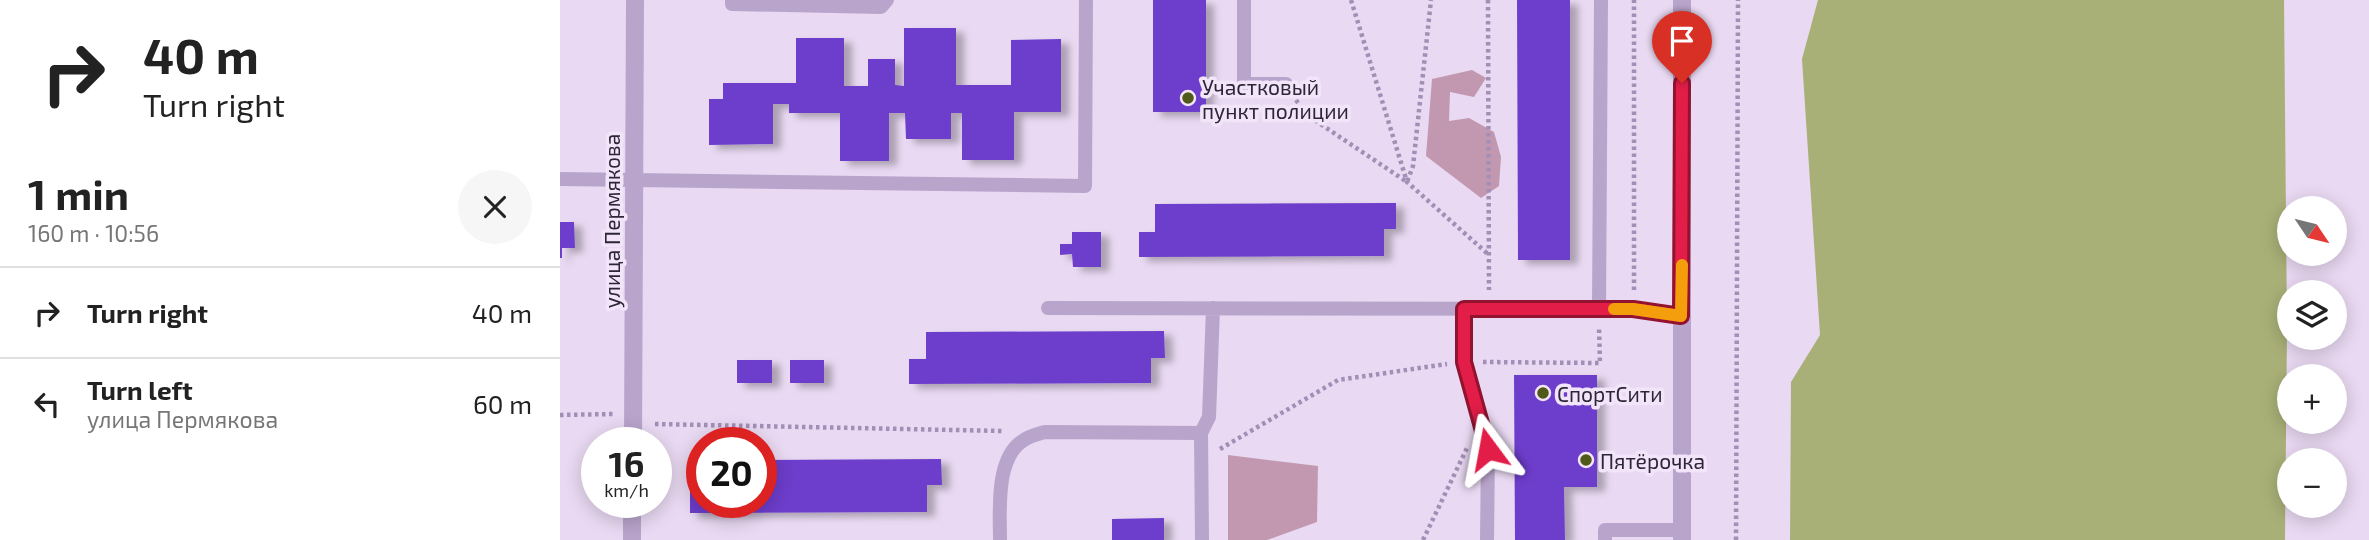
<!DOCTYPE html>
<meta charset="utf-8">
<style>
body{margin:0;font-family:"Exo 2",sans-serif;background:#f6f6f6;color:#222;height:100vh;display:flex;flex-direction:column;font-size:26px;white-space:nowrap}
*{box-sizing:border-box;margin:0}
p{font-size:23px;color:#767676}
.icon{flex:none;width:38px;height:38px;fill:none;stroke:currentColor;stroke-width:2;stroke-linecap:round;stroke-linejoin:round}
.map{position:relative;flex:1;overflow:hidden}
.details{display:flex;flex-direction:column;background:#fff;width:560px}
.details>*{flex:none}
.banner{background:#fff;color:#222;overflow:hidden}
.needle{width:46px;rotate:125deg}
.fabs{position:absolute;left:1717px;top:196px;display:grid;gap:14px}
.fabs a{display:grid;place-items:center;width:70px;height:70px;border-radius:50%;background:#fff;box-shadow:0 4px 18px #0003;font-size:35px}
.speed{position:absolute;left:21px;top:427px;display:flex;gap:14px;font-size:35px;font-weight:700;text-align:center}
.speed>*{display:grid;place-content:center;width:91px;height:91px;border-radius:50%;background:#fff;box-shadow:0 4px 18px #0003;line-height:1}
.speed small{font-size:18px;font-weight:400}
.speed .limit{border:10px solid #d22;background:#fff;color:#111}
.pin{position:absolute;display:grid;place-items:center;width:60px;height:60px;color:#fff;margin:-72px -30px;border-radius:50% 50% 50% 0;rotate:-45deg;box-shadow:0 0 7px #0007}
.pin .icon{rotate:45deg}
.me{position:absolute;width:77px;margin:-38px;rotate:347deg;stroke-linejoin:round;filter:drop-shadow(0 0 5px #0008)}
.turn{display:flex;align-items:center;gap:24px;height:147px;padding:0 28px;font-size:32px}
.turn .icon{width:91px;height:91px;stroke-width:2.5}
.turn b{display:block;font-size:49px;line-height:60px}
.round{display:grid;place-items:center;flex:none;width:74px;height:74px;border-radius:37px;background:#f6f6f6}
.headline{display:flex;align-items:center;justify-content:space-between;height:119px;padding:0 28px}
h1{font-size:42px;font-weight:700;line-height:52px}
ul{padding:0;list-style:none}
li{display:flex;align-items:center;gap:21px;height:91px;padding:0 28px;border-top:2px solid #e0e0e0}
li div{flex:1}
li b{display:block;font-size:26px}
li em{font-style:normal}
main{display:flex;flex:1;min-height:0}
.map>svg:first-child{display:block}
.green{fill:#c298b0}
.water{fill:#a9b077}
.building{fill:#6d3ecb;filter:url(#shadow)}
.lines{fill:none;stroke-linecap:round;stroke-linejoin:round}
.path{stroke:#a38fb6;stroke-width:4.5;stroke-dasharray:3.5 3.5;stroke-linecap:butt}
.lane{stroke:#b9a4cb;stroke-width:14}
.street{stroke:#b9a4cb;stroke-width:18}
.route-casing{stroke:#92132f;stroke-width:18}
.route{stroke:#e11d48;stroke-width:12}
.slow{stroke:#f59e0b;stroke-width:12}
.poi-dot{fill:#4f591a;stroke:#f2e5fa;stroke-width:2.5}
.labels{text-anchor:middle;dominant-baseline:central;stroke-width:7;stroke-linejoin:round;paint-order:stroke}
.poi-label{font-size:21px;fill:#2d2636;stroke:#f2e5fa;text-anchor:start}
.street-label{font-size:21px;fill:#2d2636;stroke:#f2e5fa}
</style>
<main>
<section class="details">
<div class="banner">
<div class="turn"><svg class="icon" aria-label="right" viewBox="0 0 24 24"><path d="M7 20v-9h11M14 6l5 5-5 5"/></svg><div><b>40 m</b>Turn right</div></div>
</div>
<div class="headline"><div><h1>1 min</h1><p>160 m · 10:56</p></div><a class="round"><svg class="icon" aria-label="close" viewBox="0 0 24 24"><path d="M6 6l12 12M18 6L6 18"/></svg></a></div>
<ul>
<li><svg class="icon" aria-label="right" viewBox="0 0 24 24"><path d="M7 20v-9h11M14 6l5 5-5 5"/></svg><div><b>Turn right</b></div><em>40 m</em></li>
<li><svg class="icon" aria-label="left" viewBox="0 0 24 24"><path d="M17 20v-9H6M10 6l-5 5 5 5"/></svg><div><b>Turn left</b><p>улица Пермякова</p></div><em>60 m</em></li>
</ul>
</section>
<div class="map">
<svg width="1809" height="540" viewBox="0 0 1809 540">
<defs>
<filter id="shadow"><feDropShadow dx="8" dy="4.5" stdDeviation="3.5" flood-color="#0004"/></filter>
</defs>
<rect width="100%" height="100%" fill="#e9d9f2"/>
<path class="green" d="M912 70 926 78 914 97 890 92 889 121 909 118 934 132 941 157 939 186 921 198 866 156 872 79Z
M668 455 758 466 757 522 707 540H668Z"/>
<path class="water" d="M1258 0H1724L1727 328 1725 540H1230L1231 382 1260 335 1242 59Z"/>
<path class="building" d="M593 0H646V112H593Z
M957 0H1010V260H958Z
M344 28H396V85H451V40L501 39V112H454V160H402V113H391V139H346L345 113H329V161H280V113H229V104H213V144L149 145V99H163V83H236V38H284V86H308V59H335V85L344 86Z
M836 203V229H824V256L579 257V232H595V204Z
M0 222H14L15 248H2V258H0Z
M512 232H541V267H513L512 254 500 255V244H512Z
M604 331 605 358H591V383L349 384V359H366V332Z
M177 360H212V383H177Z
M230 360H264V383H230Z
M954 375H1037V487H1004L1005 540H955Z
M381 459 382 485H367V512L130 513V484H142V502H201V460Z
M604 518V540H552V519Z"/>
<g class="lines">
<path class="path" d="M791 0 847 182 929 255
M928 0 929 290
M736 100 747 115 847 182 853 166 871 0
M1074 290V0
M923 362 1040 363 1039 327
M0 415 54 414
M95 424 443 431
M660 449 778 380 887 364
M863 540 907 448
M1176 540 1178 0"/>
<path class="lane" d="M172 0V4L321 7 327 0
M684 0V84H726
M0 179 525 186 526 0
M488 308 1074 309 1121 316
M904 309V362L928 449 927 540
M1039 309 1041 0
M440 540C440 511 435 457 464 440 470 436 478 434 485 432L641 433
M642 540 641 433 649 417 653 308
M1045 540V530H1122"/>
<path class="street" d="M1122 0V540
M73 443 75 0
M72 540V502"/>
</g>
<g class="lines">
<defs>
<path id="route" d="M928 449 904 362V309H1073L1121 316 1122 83"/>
</defs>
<use href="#route" class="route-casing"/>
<use href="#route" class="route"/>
<path class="slow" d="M1054 309H1073L1121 316 1122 265"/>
</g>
<g class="poi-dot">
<circle cx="628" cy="98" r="7"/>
<circle cx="983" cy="393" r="7"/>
<circle cx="1026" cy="460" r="7"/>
</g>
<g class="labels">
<g class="poi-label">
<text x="642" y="86">Участковый<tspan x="642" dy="24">пункт полиции</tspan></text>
<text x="997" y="393">СпортСити</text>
<text x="1040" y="460">Пятёрочка</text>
</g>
<g class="street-label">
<text transform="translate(51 221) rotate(-90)">улица Пермякова</text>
</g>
</g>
</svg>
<div class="fabs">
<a><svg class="needle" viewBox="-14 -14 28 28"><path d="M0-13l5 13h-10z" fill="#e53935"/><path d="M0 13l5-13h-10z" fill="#767676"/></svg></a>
<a><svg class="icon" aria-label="layers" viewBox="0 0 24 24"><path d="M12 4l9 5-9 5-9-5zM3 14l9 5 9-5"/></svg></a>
<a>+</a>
<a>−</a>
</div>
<div class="speed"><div>16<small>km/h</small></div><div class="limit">20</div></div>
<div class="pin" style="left:1122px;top:83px;background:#d93025"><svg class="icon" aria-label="arrive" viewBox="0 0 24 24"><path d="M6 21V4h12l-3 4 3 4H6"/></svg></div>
<svg class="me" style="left:928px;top:449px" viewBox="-20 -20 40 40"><path d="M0-17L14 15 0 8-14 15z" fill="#e11d48" stroke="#fff" stroke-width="4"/></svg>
</div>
</main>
